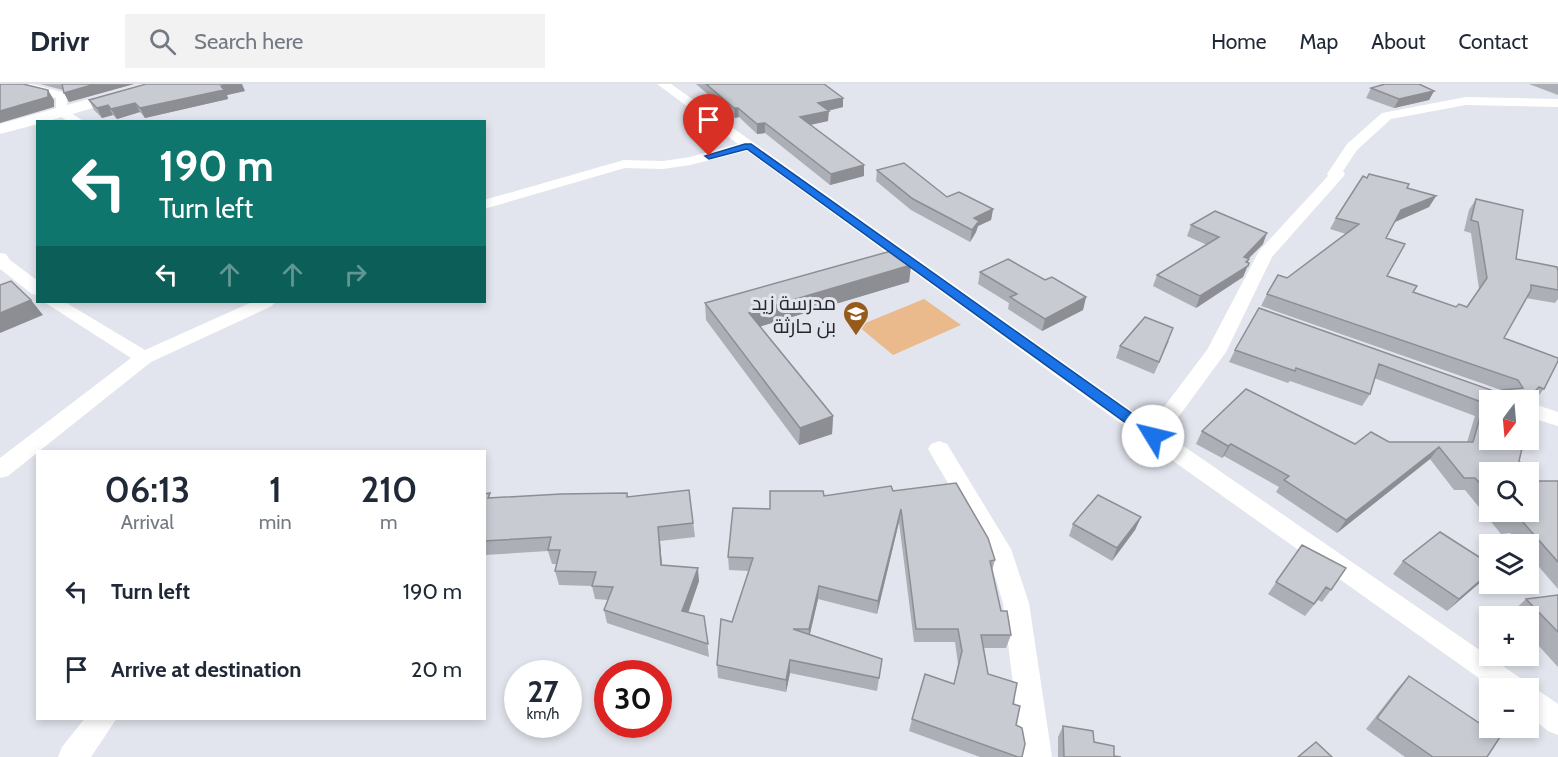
<!DOCTYPE html>
<meta charset="utf-8">
<style>
body{margin:0;font-family:Cabin,Cairo,sans-serif;background:#f2f2f3;color:#1f2937;height:100vh;display:flex;flex-direction:column;font-size:22px;white-space:nowrap}
*{box-sizing:border-box;margin:0}
p{font-size:20px;color:#747a83}
.icon{flex:none;width:33px;height:33px;fill:none;stroke:currentColor;stroke-width:2;stroke-linecap:round;stroke-linejoin:round}
.map{position:relative;flex:1;overflow:hidden}
.sheet{position:absolute;left:36px;top:366px;width:450px;height:270px;display:flex;flex-direction:column;background:#fff;border-radius:0px;box-shadow:0 3px 9px #0003}
.sheet>*{flex:none}
.banner{position:absolute;left:36px;top:36px;width:450px;height:183px;border-radius:0px;box-shadow:0 3px 9px #0003;background:#0f766e;color:#fff;overflow:hidden}
.needle{width:39px;rotate:196deg}
.buttons{position:absolute;left:1479px;top:306px;display:grid;gap:12px}
.buttons a{display:grid;place-items:center;width:60px;height:60px;border-radius:0px;background:#fff;box-shadow:0 3px 9px #0003;font-size:30px}
.speed{position:absolute;left:504px;top:576px;display:flex;gap:12px;font-size:30px;font-weight:700;text-align:center}
.speed>*{display:grid;place-content:center;width:78px;height:78px;border-radius:50%;background:#fff;box-shadow:0 3px 9px #0003;line-height:1}
.speed small{font-size:15px;font-weight:400}
.speed .limit{border:9px solid #d22;background:#fff;color:#111}
.pin{position:absolute;display:grid;place-items:center;width:51px;height:51px;color:#fff;margin:-62px -26px;border-radius:50% 50% 50% 0;rotate:-45deg;box-shadow:0 0 6px #0007}
.pin .icon{rotate:45deg}
.me{position:absolute;width:66px;margin:-33px;rotate:306deg;stroke-linejoin:round;filter:drop-shadow(0 0 4px #0008)}
.turn{display:flex;align-items:center;gap:21px;height:126px;padding:0 24px;font-size:27px}
.turn .icon{width:78px;height:78px;stroke-width:2.5}
.turn b{display:block;font-size:42px;line-height:51px}
.lanes{display:flex;align-items:center;height:57px;padding:0 24px;background:#0003;justify-content:center;gap:30px;direction:ltr}
.lanes .off{opacity:.35}
.eta{display:flex;justify-content:space-evenly;align-items:center;height:102px;text-align:center}
.eta b{font-size:36px;font-weight:600;line-height:42px}
ul{padding:0;list-style:none}
li{display:flex;align-items:center;gap:18px;height:78px;padding:0 24px}
li div{flex:1}
li b{display:block;font-size:22px}
li em{font-style:normal}
header{display:flex;align-items:center;gap:36px;box-sizing:border-box;height:84px;padding:0 30px;background:#fff;border-bottom:2px solid #e0e1e3}
header strong{font-size:28px}
nav{display:flex;gap:33px;margin-inline-start:auto;font-size:21px}
.search{width:420px;height:54px;background:#f2f2f3;display:flex;align-items:center;gap:15px;box-sizing:border-box;padding:0 21px;border-radius:0px;color:#747a83;font-size:22px}
.map>svg:first-child{display:block}
.green{fill:#eab98c}
.lines{fill:none;stroke-linecap:round;stroke-linejoin:round}
.minor{fill:#fff;fill-rule:evenodd}
.tertiary{fill:#fff;fill-rule:evenodd}
.wall{fill:#acafb5;fill-rule:evenodd}
.shaded-wall{fill:#8c8e93}
.building{fill:#c8cbd2;stroke:#8c8e93;stroke-width:1.5}
.route{fill:#1a73e8;stroke:#114b97;stroke-width:1.5}
.labels{text-anchor:middle;dominant-baseline:central;stroke-width:6;stroke-linejoin:round;paint-order:stroke}
.poi-label{font-size:20px;fill:#26272a;stroke:#e2e5ed;text-anchor:end}
</style>
<header>
<strong>Drivr</strong>
<div class="search"><svg class="icon" aria-label="search" viewBox="0 0 24 24"><circle cx="10" cy="10" r="6"/><path d="M15 15l6 6"/></svg>Search here</div>
<nav><a>Home</a><a>Map</a><a>About</a><a>Contact</a></nav>
</header>
<div class="map">
<svg width="1558" height="673" viewBox="0 0 1558 673">
<rect width="100%" height="100%" fill="#e2e5ed"/>
<path class="green" d="M924 215 961 241 893 271 858 242Z"/>
<g class="lines">
<path class="minor" d="M11 0H31L66 9 68 27 85 38H68L56 29V14L13 3Z
M657 0H671L1151 340 1207 266 1259 167 1328 92 1327 90 1347 60 1382 29 1466 13 1558 15V23L1466 21 1391 35 1357 66 1343 87 1345 90 1343 93 1272 173 1226 268 1166 350 1558 620V651L1548 647 1528 631V604H1493L1145 357 747 67 690 81 663 85 625 84 484 125V116L624 76 663 77 690 73 738 60Z
M0 169 6 170 10 176 38 197V211L32 210 0 185Z
M44 218H65L145 266 252 218H275L272 222 151 278 8 392 0 394V374L131 274Z
M1528 318 1558 328V342L1528 333Z
M939 357 947 360 1011 465 1029 519 1052 673H1022L1003 519 987 466 928 365 931 360Z
M85 634H117L91 673H58L62 663Z"/>
<path class="tertiary" d="M142 0H167L165 3 45 38H38V40L0 50V40Z"/>
</g>
<path class="wall" d="M40 0H134L69 18 63 6Z
M696 0H824L843 14V23L828 27V37L810 41 864 92 830 101 765 49 757 50 739 33 735 34Z
M1529 0H1558V11Z
M1371 4 1434 7 1429 16 1394 24 1366 14Z
M245 7 227 11 228 15 145 34 140 28 117 35 113 31 102 34 94 26 89 16Z
M877 86 947 113 993 125 991 136 978 142 976 148 970 158 911 126 876 97Z
M1407 104 1436 112 1429 123 1395 138 1386 154 1387 192 1417 202 1414 208 1456 223H1467L1479 205 1471 149 1464 147 1469 126 1476 115 1516 175 1558 187V215L1555 219 1526 214 1504 254 1544 305 1536 315 1530 345 1528 347V316L1519 377 1537 397H1558V505L1528 470V460H1520L1510 449 1501 450 1465 406H1454L1430 375 1337 449 1276 408 1279 403 1224 372 1222 374 1196 360 1202 347 1355 360 1389 358H1467L1475 332 1374 294 1370 310 1362 322 1290 297 1288 299 1229 278 1235 266 1259 224 1499 309 1501 306 1261 222 1267 210 1346 150 1330 145 1336 134ZM1490 388 1528 428H1490Z
M1191 141 1263 160 1248 175H1249L1243 193 1196 224 1153 202 1157 191 1207 161 1187 152Z
M911 181 909 198 760 242 833 332 832 350 799 361 706 236 705 219Z
M980 188 1045 196 1086 213 1083 226 1042 247 1008 225 1009 219 978 200Z
M1169 257 1154 290 1116 274 1120 262Z
M689 406 695 453 660 457 662 481 699 497 688 528 704 532 709 573 607 539 604 526 608 516 595 515 592 502 559 501 555 487 557 480H552L548 467 484 471V410L491 414 627 409 628 413Z
M893 407 995 476 992 487 1001 527 1011 551 1006 564H984L988 590 1013 620 1016 641 1022 673H980L909 647 912 635 954 600 958 580 955 558H914L899 438 877 530 818 515 810 550 882 575 877 607 790 589 786 608 718 594 717 581 749 487 729 486 728 473 770 425 824 412Z
M1141 433 1135 446 1112 477 1069 452 1073 440Z
M1302 461 1331 506 1322 518 1318 516 1305 532 1268 510Z
M1403 477 1490 480V489L1483 496 1447 527 1393 490Z
M1558 511V583L1528 550V532H1512L1510 530 1526 515Z
M1409 592 1487 673H1405L1366 645 1398 604Z
M1063 642 1094 658 1114 672 1121 673H1058V653Z"/>
<path class="shaded-wall" d="M95 0H134L69 18 64 9Z
M231 0H242L245 7 227 11 228 15 145 34 140 24Z
M48 6 54 16V23L0 39V27Z
M1434 7 1429 16 1394 24 1399 15Z
M843 14V23L818 29V19Z
M135 19 140 28 117 35 111 25Z
M108 21 113 31 102 34 97 24Z
M734 24H738L739 33 735 34Z
M829 27 828 37 800 43V33Z
M765 39V49L757 50V40Z
M864 81V92L830 101 831 90Z
M1436 112 1429 123 1395 138 1401 126Z
M993 125 991 136 978 142 976 148 970 158 974 134Z
M1267 149 1263 160 1239 184 1244 173Z
M1249 175 1245 183 1249 179 1243 193 1196 224 1200 212Z
M911 181 909 198 749 246V229Z
M1086 213 1083 226 1042 247 1045 235Z
M31 216 43 231 0 249V229Z
M833 332 832 350 799 361 800 344Z
M1231 360 1224 372 1222 374 1228 362Z
M1439 363 1430 375 1337 449 1346 436Z
M901 425 899 438 877 530 878 517Z
M1141 433 1135 446 1112 477 1117 464Z
M658 443 660 457 663 495 661 481Z
M698 484 699 497 684 541 682 527Z
M1490 488 1483 496 1447 527 1459 515Z
M819 502 818 515 808 558 809 545Z
M790 576V589L786 608V596Z"/>
<path class="building" d="M0 0H23L48 6V13L0 27Z
M62 0H95L64 9Z
M146 0H231L221 2 224 6 140 24 135 19 111 25 108 21 97 24 89 16Z
M706 0H824L843 14 818 19 829 27 800 33 864 81 831 90 765 39 757 40 738 24H734Z
M1385 0H1419L1434 7 1399 15 1371 4Z
M904 79 947 113 959 108 993 125 974 134 979 137 972 146 913 115 877 86Z
M1369 90 1409 100 1407 104 1436 112 1401 126 1386 154 1405 160 1387 192 1417 202 1413 208 1456 223 1459 220 1467 223 1487 194 1478 138 1471 136 1476 115 1523 126 1516 175 1557 183 1558 187V206L1531 201V206L1504 254 1558 274V277L1544 305 1539 303 1536 306V320L1530 345 1528 344V316H1490V356H1524L1519 377 1537 397H1558V478L1522 437H1513L1504 428H1528V388H1490V410L1475 394H1464L1439 363 1346 436 1284 396 1289 392 1231 360 1228 362 1202 347 1246 305 1355 360 1371 348 1389 358H1473L1484 319 1379 280 1370 310 1296 284 1295 287 1235 266 1259 224 1499 309 1502 306 1523 304 1518 296 1267 210 1278 191 1287 194 1359 140 1336 134 1363 92 1367 94Z
M1215 127 1267 149 1244 173 1249 175 1246 178 1249 179 1248 182 1200 212 1157 191 1219 153 1191 141Z
M891 167 911 181 749 229 833 332 800 344 705 219Z
M1008 175 1045 196 1052 193 1086 213 1045 235 1010 213 1017 210 980 188Z
M11 197 31 216 0 229V201Z
M1145 233 1173 244 1159 278 1120 262Z
M956 399 988 454 995 476 990 477 1001 527H1007L1011 551H981L988 590 1017 599 1013 620 1020 622 1016 641 1022 644 1025 660 1022 673H1018L912 635 925 590 954 600 962 567 958 545H916L901 425 878 517 819 502 809 545H793L882 575 879 594 790 576 786 596 717 581 721 535 732 538 753 474 728 473 733 424 770 425V407H823L824 412 891 402 893 407Z
M689 406 693 439 658 443 661 481 698 484 682 527 704 532 708 560 604 526 613 503 592 502 596 488 555 487 560 466H548L551 453 484 457V410L490 409 488 414 561 410 627 409V413Z
M1098 411 1141 433 1117 464 1073 440Z
M1440 448 1490 480V488L1459 515 1403 477Z
M1302 461 1346 484 1331 506 1326 503 1314 520 1276 498Z
M1558 511V548L1526 515Z
M1409 592 1500 653 1487 673H1433L1377 634Z
M1063 642 1093 647 1094 658 1114 662V672L1121 673H1064Z
M1316 658 1332 673H1298Z"/>
<path class="route" d="M745 60H751L1158 348 1160 352 1158 355H1148L747 65 709 75 705 72Z"/>
<defs>
<symbol id="school-pin" viewBox="-11 -11 22 30"><path d="M0 17L-7.5 6A9.5 9.5 0 1 1 7.5 6Z" fill="#965b1b" stroke="#e2e5ed"/><path d="M0-5L7-2L0 1L-7-2ZM-4 1L0 2.5L4 1V4Q0 6-4 4Z" fill="#fff"/></symbol>
</defs>
<g fill-rule="evenodd">
<use href="#school-pin" x="841" y="215" width="30" height="40"/>
</g>
<g class="labels">
<g class="poi-label">
<text x="836" y="219">مدرسة زيد<tspan x="836" dy="23">بن حارثة</tspan></text>
</g>
</g>
</svg>
<div class="buttons">
<a><svg class="needle" viewBox="-14 -14 28 28"><path d="M0-13l5 13h-10z" fill="#e53935"/><path d="M0 13l5-13h-10z" fill="#747a83"/></svg></a>
<a><svg class="icon" aria-label="search" viewBox="0 0 24 24"><circle cx="10" cy="10" r="6"/><path d="M15 15l6 6"/></svg></a>
<a><svg class="icon" aria-label="layers" viewBox="0 0 24 24"><path d="M12 4l9 5-9 5-9-5zM3 14l9 5 9-5"/></svg></a>
<a>+</a>
<a>−</a>
</div>
<div class="speed"><div>27<small>km/h</small></div><div class="limit">30</div></div>
<div class="pin" style="left:709px;top:72px;background:#d93025"><svg class="icon" aria-label="arrive" viewBox="0 0 24 24"><path d="M6 21V4h12l-3 4 3 4H6"/></svg></div>
<svg class="me" style="left:1153px;top:352px" viewBox="-20 -20 40 40"><circle r="19" fill="#fff"/><path d="M0-13L10 11 0 6-10 11z" fill="#1a73e8"/></svg>
<div class="banner">
<div class="turn"><svg class="icon" aria-label="left" viewBox="0 0 24 24"><path d="M17 20v-9H6M10 6l-5 5 5 5"/></svg><div><b>190 m</b>Turn left</div></div>
<div class="lanes"><svg class="icon" aria-label="left" viewBox="0 0 24 24"><path d="M17 20v-9H6M10 6l-5 5 5 5"/></svg><svg class="icon off" aria-label="ahead" viewBox="0 0 24 24"><path d="M12 20V5M6 11l6-6 6 6"/></svg><svg class="icon off" aria-label="ahead" viewBox="0 0 24 24"><path d="M12 20V5M6 11l6-6 6 6"/></svg><svg class="icon off" aria-label="right" viewBox="0 0 24 24"><path d="M7 20v-9h11M14 6l5 5-5 5"/></svg></div>
</div>
<section class="sheet">
<div class="eta">
<div><b>06:13</b><p>Arrival</p></div>
<div><b>1</b><p>min</p></div>
<div><b>210</b><p>m</p></div>
</div>
<ul>
<li><svg class="icon" aria-label="left" viewBox="0 0 24 24"><path d="M17 20v-9H6M10 6l-5 5 5 5"/></svg><div><b>Turn left</b></div><em>190 m</em></li>
<li><svg class="icon" aria-label="arrive" viewBox="0 0 24 24"><path d="M6 21V4h12l-3 4 3 4H6"/></svg><div><b>Arrive at destination</b></div><em>20 m</em></li>
</ul>
</section>
</div>
